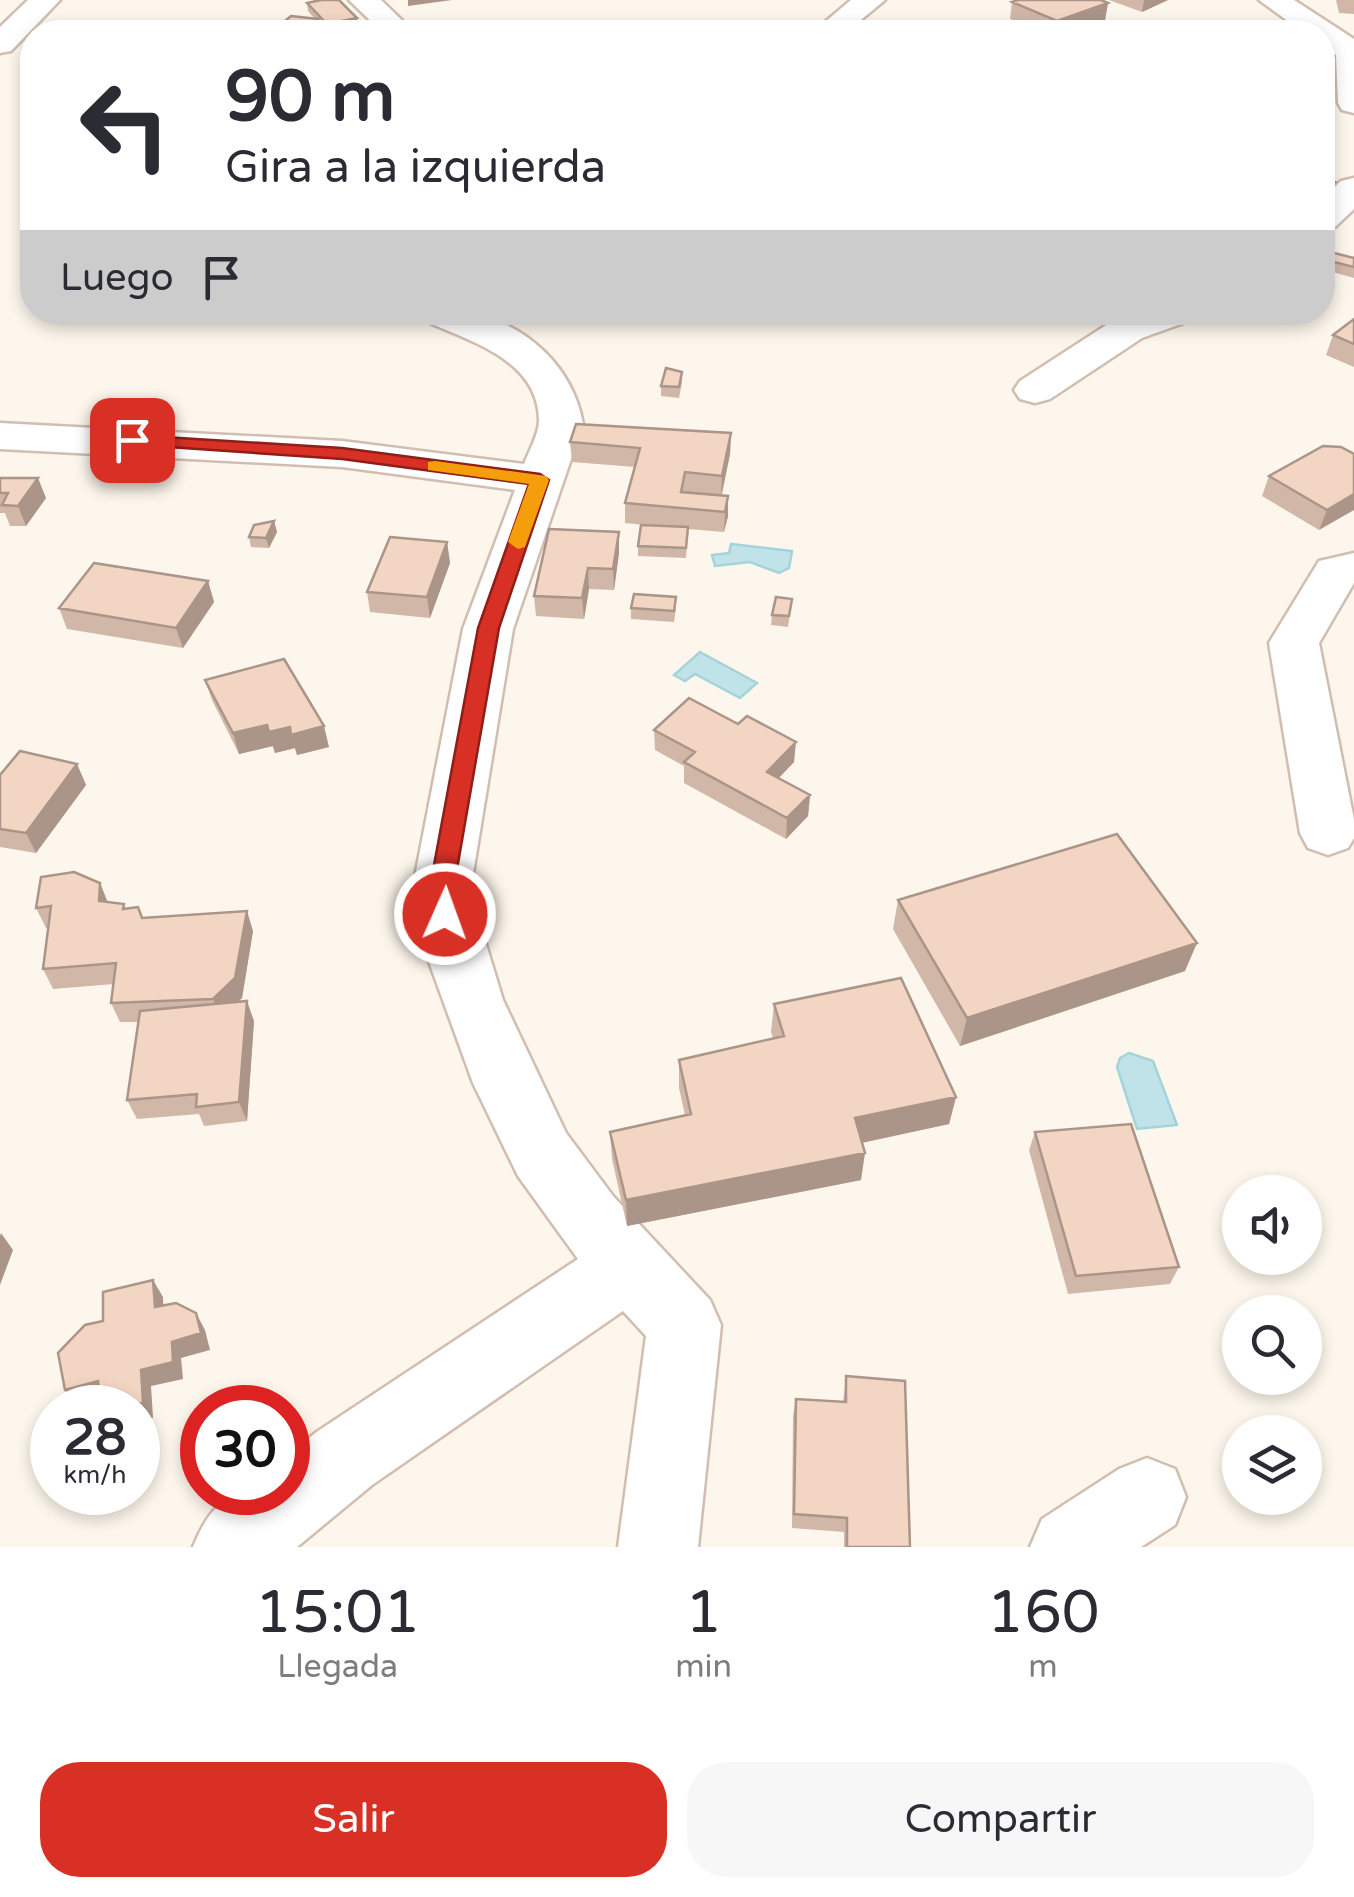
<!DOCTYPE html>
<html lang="es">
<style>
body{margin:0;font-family:"Varela Round",sans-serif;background:#f7f7f7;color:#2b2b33;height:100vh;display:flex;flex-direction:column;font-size:38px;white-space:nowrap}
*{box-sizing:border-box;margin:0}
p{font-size:32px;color:#7c7c81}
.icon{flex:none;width:55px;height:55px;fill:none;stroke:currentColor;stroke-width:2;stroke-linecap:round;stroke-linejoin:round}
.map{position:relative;height:1547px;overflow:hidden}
.drawer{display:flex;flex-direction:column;background:#fff;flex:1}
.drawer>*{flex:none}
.hud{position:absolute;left:20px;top:20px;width:1315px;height:305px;border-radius:40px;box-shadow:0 5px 15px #0003;background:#fff;color:#2b2b33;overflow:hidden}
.fabs{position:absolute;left:1222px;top:1175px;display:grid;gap:20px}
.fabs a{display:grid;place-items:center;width:100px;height:100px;border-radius:50%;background:#fff;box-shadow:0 5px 15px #0003;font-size:50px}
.speed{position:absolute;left:30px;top:1385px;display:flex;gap:20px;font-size:50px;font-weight:700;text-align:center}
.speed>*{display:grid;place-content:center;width:130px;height:130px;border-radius:50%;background:#fff;box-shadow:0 5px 15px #0003;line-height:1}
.speed small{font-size:25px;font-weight:400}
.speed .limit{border:15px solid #d22;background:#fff;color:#111}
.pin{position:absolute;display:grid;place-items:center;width:85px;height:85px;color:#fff;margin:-42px;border-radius:20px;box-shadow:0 5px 15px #0006}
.me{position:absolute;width:110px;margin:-55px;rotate:2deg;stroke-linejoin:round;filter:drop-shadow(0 0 8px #0008)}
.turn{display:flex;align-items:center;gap:35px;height:210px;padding:0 40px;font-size:45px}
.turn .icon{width:130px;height:130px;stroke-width:2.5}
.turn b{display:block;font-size:70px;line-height:85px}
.then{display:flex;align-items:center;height:95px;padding:0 40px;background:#0003;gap:20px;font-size:38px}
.eta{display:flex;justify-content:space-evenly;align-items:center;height:170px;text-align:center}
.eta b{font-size:60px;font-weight:600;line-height:70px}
.button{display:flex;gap:20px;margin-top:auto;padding:20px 40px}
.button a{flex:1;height:115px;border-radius:40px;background:#d93025;color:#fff;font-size:40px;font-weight:600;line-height:115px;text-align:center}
.button a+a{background:#f7f7f7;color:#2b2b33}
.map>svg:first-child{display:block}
.water{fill:#bfe3e8;stroke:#a5d3da;stroke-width:2.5}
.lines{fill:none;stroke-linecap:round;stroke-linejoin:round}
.minor-casing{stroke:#d1beb0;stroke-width:5}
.minor{fill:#fff;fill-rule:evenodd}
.wall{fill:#d1b7a8}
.shaded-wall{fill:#aa9588}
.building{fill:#f3d5c3;stroke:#aa9588;stroke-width:2.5}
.route{fill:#d93025;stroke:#8d1f18;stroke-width:2.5}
.slow{fill:#f59e0b}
</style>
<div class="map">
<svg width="1354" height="1547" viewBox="0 0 1354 1547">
<rect width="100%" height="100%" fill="#fdf6ec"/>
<path class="water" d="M731 544 792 551 789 568 779 573 750 562 715 566 712 555 729 553Z
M700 652 757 683 740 698 695 674 685 681 674 675Z
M1129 1053 1153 1061 1177 1125 1137 1129 1117 1067 1120 1058Z"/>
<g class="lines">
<defs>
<path id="minor" d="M28 0H60L11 51 0 53V27Z
M349 0H381L414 32H382Z
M851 0H885L851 28H829L825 22Z
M1259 0H1294L1354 39V113L1342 110 1338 103 1336 55 1322 46V32H1303Z
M1354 178V209L1335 227 1322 230V199L1341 181Z
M417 312C435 312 456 309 473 313 529 326 573 368 583 424L513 629 470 892 503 1000 566 1133 613 1196 710 1300 721 1325 698 1547H618L646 1336 623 1311 372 1485 297 1547H193C215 1493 234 1492 288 1492V1454L318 1431 578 1259 518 1176 473 1083 428 959 412 892 463 629 515 490 342 467 0 449V423L342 441 524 464C529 451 539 434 539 420 538 359 469 341 423 320Z
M1137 312H1198L1192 320 1142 338 1050 399 1035 403 1020 399 1014 390 1020 381 1114 320Z
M1354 553V583L1319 643 1354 820V838L1348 848 1328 855 1308 848 1300 833 1269 643 1319 561Z
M1147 1458 1175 1469 1186 1497 1175 1525 1141 1547H1030L1042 1519 1119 1469Z"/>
</defs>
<use href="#minor" class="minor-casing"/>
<use href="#minor" class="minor"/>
</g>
<path class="wall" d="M1109 0H1168L1142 12Z
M1336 0H1354V14L1339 13Z
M1012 2 1108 3 1105 20 1070 32H1041L1010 19Z
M307 3 358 27 328 32 319 23 320 28 314 32 286 30 285 21 315 19 308 11Z
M1322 250 1353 258 1354 256V278L1322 269Z
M1354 319V367L1326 355 1333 335Z
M682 372V383L679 398 661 396V386Z
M731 433 730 454 722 495 728 496V516L724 532 688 529 686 558 638 556V546L654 526 625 523V503L635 467 572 462 570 442Z
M1354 454 1319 530 1262 496 1269 476Z
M0 478 46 498 26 526H10L5 513H0Z
M274 521 277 532 269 548 251 547 249 537Z
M619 532V553L614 590 589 589 584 619 536 616 534 596Z
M447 542 450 563 430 618 370 612 367 592Z
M208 581 214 602 183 648 67 629 59 608Z
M792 599 788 627 771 625 772 615Z
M631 608H676L674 622 631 619Z
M205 680 329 747 297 755 295 748 275 753 273 746 239 754 212 700Z
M654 730 794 762 779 778 810 795 808 816 786 839 684 783V766L655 750Z
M77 764 86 785 36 853 0 847V775Z
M100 883 108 902 142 918 253 931 242 998 237 1002 254 1021 247 1121 204 1126 199 1114 137 1119 127 1100 138 1022H120L111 1003 114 984 53 989 43 969 49 928H46L36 908Z
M898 900 1185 971 960 1046 893 929Z
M774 1004 956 1097 949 1124 862 1143 861 1180 627 1226 612 1159 610 1132 685 1115 679 1088V1060L773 1038 771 1032Z
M1035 1132 1179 1267 1170 1284 1068 1294 1029 1150Z
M846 1376 910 1547H844V1532L792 1528 793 1415 796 1399 843 1402Z"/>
<path class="shaded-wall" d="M408 0H452L408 6Z
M1144 0H1168L1142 12Z
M1108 3 1105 20 1070 32H1055L1057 21Z
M357 18 358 27 328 32 327 24Z
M318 19 320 28 313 32 312 25Z
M1335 182 1329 201 1322 207V193Z
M731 433 730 454 721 496 722 476Z
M38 478 46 498 26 526 18 506Z
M1354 494V510L1319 530 1327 510Z
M728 496V516L724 532 725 512Z
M274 521 277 532 269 548 266 538Z
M619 532V553L614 590 613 569Z
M447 542 450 563 430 618 427 597Z
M588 568 589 589 584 619 582 598Z
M208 581 214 602 183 648 176 628Z
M267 725 273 746 239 754 233 733Z
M324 726 329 747 297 755 295 748 275 753 269 732 290 727Z
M796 742 794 762 765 792 767 772Z
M77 764 86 785 36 853 26 833Z
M810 795 808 816 786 839 787 818Z
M100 883 108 904 99 901Z
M247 911 253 931 242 998 221 1019 213 999Z
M1197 943 1185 971 960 1046 967 1018Z
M247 1001 254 1021 247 1121 239 1102Z
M956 1097 949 1124 851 1145 855 1118Z
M865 1153 861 1180 627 1226 626 1200Z
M1 1233 13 1250 0 1285V1236Z
M153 1280 163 1297 164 1325 155 1307Z
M196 1313 205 1330 210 1350 181 1358 183 1379 151 1386 153 1418 138 1422V1408H120L141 1370 172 1342Z
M98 1381 109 1397 77 1406 65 1390Z"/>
<path class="building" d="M321 0H339L357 18 327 24 307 3Z
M1018 0H1101L1108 3 1057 21 1012 2Z
M291 16 318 19 312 25 285 21Z
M493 29 499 32H465Z
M1322 178 1335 182 1322 193Z
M1322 250 1354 258V267L1322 259Z
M1354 319V344L1333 335Z
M666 368 682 372 679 387 661 386Z
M576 424 731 433 722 476 685 472 681 492 728 496 725 512 625 503 640 448 570 442Z
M1323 446 1341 447 1354 454V494L1327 510 1269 476Z
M0 478H38L18 506 2 505 8 493H0Z
M274 521 266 538 249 537 254 525Z
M641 525 688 527 686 548 638 546Z
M549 529 619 532 613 569 588 568 582 598 534 596Z
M390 537 447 542 427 597 367 592Z
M94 563 208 581 176 628 59 608Z
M634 594 676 597 674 611 631 608Z
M776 597 792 599 789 616 772 615Z
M284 659 324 726 291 735 290 727 269 732 267 725 233 733 205 680Z
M689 698 738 724 747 716 796 742 767 772 810 795 787 818 684 762 695 752 654 730Z
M20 751 77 764 26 833 0 829V775Z
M1117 834 1197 943 967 1018 898 900Z
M74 872 100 883 99 901 124 904 123 909 138 907 142 918 247 911 235 978 213 999 111 1003 116 963 43 969 51 906 36 908 41 877Z
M901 978 956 1097 855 1118 865 1153 626 1200 610 1132 691 1114 679 1060 784 1036 774 1004Z
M247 1001 239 1102 196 1107 197 1094 127 1100 140 1011Z
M1131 1124 1179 1267 1076 1276 1035 1132Z
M153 1280 155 1307 176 1303 196 1313 201 1333 172 1342 173 1362 141 1370 143 1402 120 1408H100L98 1381 65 1390 58 1353 85 1325 103 1321V1292Z
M846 1376 905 1381 910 1547H847V1518L794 1514 796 1399 846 1402Z"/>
<path class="route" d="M132 435 342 448 540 474 549 480 499 628 453 892 457 914 454 921H436L429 892 478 628 529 484 342 459 125 444 122 440Z"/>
<path class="slow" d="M435 461 546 476 549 480 525 547 518 549 508 542 529 484 428 470V462Z"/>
</svg>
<div class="fabs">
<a><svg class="icon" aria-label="sound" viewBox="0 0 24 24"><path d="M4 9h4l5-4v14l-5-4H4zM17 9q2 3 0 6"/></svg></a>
<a><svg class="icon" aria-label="search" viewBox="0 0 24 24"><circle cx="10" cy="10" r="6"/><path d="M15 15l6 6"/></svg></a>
<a><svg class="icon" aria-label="layers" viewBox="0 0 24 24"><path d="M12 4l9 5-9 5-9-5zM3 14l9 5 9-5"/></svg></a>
</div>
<div class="speed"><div>28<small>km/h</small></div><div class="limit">30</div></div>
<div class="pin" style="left:132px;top:440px;background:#d93025"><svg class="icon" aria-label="arrive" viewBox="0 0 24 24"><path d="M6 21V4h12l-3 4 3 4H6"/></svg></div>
<svg class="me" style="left:445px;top:914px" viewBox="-20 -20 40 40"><circle r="17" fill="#d93025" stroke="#fff" stroke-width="3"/><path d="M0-11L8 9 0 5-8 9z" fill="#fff"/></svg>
<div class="hud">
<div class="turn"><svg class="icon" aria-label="left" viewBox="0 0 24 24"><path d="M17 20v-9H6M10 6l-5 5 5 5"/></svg><div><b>90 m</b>Gira a la izquierda</div></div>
<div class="then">Luego<svg class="icon" aria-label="arrive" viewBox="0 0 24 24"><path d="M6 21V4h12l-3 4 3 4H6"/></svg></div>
</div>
</div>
<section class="drawer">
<div class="eta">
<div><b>15:01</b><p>Llegada</p></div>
<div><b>1</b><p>min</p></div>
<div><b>160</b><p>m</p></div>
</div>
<div class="button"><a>Salir</a><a>Compartir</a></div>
</section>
